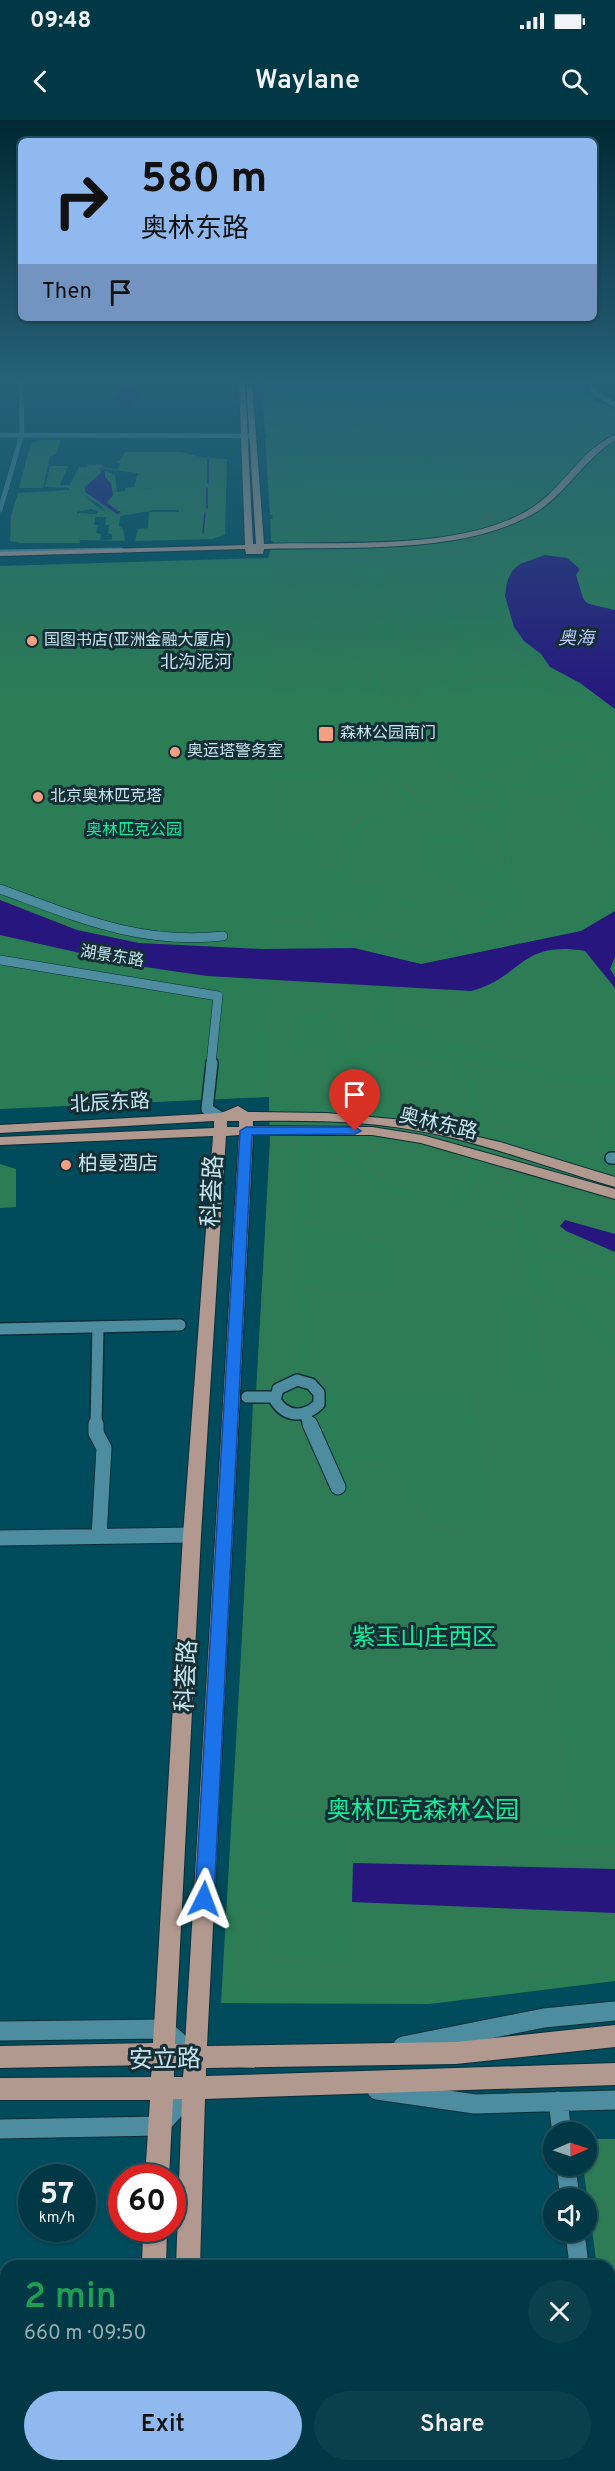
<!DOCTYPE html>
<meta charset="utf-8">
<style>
body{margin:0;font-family:Overpass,"Noto Sans SC",sans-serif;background:#0a3f4c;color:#f1f3f6;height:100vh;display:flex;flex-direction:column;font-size:22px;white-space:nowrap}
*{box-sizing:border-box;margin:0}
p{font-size:20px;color:#95acb3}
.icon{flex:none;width:33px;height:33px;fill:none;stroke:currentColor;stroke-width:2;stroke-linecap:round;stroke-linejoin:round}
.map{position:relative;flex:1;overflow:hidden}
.drawer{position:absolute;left:0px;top:2140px;width:615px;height:212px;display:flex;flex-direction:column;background:#003845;border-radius:18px 18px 0 0;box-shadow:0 2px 4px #0004,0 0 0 2px #22525e}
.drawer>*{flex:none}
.guide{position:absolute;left:18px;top:18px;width:579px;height:183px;border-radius:9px;box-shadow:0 2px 4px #0004,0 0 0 2px #22525e;background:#90b9f0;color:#111;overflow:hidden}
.needle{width:39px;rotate:88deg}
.controls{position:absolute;left:543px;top:2002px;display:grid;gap:12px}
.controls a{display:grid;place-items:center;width:54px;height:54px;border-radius:50%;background:#003845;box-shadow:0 2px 4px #0004,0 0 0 2px #22525e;font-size:30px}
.speed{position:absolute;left:18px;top:2044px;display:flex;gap:12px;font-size:30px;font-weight:700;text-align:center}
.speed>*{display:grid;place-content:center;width:78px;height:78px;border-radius:50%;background:#003845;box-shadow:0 2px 4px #0004,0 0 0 2px #22525e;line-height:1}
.speed small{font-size:15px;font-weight:400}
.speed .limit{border:9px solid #d22;background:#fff;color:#111}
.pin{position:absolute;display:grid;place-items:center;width:51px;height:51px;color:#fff;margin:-62px -26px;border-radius:50% 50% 50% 0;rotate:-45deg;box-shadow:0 0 6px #0007}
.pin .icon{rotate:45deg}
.me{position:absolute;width:66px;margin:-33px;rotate:3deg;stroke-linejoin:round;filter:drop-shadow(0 0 4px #0008)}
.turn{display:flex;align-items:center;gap:21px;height:126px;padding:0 24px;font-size:27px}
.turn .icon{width:78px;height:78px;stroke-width:2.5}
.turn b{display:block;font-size:42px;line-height:51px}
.then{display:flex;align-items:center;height:57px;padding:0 24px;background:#0003;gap:12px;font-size:22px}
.round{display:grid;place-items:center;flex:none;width:63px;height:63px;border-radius:32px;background:#0a3f4c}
.overview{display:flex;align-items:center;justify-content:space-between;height:102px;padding:0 24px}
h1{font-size:36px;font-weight:600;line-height:45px;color:#1e9e55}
.primary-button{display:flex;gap:12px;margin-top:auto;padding:12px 24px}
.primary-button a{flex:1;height:69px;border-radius:36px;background:#90b9f0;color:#111;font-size:24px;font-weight:600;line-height:69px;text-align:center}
.primary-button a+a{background:#0a3f4c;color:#f1f3f6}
.status{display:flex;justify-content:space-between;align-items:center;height:42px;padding:0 30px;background:#003845;direction:ltr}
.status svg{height:16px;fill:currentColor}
header{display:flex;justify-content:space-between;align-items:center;height:78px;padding:0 24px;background:#003845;font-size:27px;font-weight:600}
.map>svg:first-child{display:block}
.green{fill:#2b7d55}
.forest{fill:#2e7b55;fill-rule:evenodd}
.water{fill:#27167e}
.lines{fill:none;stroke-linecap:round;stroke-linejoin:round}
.stream{stroke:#27167e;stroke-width:1.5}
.river{stroke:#27167e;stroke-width:18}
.minor-far4-casing{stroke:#0c2e37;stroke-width:6}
.minor-far3-casing{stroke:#0c2e37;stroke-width:10}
.minor-far2-casing{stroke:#0c2e37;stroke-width:14}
.minor-far1-casing{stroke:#0c2e37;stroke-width:17}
.minor-casing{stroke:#0c2e37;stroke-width:21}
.major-casing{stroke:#0c2e37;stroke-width:2}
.minor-far4{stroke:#4e8d9f;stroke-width:5}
.minor-far3{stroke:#4e8d9f;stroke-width:9}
.minor-far2{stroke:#4e8d9f;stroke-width:11}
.minor-far1{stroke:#4e8d9f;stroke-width:15}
.minor{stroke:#4e8d9f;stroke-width:19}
.major{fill:#b19990;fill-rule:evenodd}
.route{fill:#1a73e8;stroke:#114b97;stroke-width:1.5}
.poi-dot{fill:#f39f84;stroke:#142e35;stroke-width:2}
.labels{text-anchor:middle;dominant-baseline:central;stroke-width:6;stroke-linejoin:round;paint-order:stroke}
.far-poi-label{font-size:16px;fill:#c6e4ee;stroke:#142e35;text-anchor:start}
.far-park-label{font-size:16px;fill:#14ee9a;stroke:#142e35}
.far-street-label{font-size:16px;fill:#c6e4ee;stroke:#142e35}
.far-water-label{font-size:18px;font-style:italic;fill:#c0c7fd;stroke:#142e35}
.far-neighbourhood-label{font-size:18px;fill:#c6e4ee;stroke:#142e35}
.street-label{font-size:20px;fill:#c6e4ee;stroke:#142e35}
.poi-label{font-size:20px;fill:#c6e4ee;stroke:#142e35;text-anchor:start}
.near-street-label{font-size:24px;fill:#c6e4ee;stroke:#142e35}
.near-park-label{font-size:24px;fill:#14ee9a;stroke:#142e35}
</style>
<div class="status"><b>09:48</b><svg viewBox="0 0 49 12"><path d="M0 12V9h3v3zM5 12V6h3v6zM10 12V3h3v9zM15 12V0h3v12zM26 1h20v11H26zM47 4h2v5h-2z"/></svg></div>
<header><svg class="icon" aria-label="back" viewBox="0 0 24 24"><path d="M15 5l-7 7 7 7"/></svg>Waylane<svg class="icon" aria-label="search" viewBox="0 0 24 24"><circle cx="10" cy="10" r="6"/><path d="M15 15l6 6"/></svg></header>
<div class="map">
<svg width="615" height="2351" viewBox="0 0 615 2351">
<rect width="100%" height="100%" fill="#004b5c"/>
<path class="green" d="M263 261H580L594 280 615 289V1861L429 1884 221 1883 270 1029 269 977 0 989V446L268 438 274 420Z
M99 348 102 354 85 367V371L117 394 121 391H116L107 383 111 364 105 357V351L115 355 117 372 151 368 150 391 120 396 119 406 123 409 125 421 80 420 76 403 78 393 96 394 94 405H98L96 413 101 414 100 420 118 419C113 410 109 396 103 388 95 378 84 382 80 365Z
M0 1044 16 1049V1087L0 1088Z
M371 2346H548V2351H372Z"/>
<path class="forest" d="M408 261H471L499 268 477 282 475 289 488 303 484 304 439 268 375 267 408 265Z
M503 261H535L519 268 512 278 514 285H482L504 269Z
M565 261H576L587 276 597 282 575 287 567 275 569 270Z
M537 262 547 269V280L554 286 552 288 521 286 567 289 599 284 611 289 589 298 583 307 560 311C584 311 593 299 612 290L615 291V311L583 330 507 310 522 312 532 308 559 311 530 306 521 299 524 290 515 280 524 268Z
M425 267 441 271 488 312 520 330 534 356H464L458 343 430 342 428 336 417 333V327L456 321 454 316H448L446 312 422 313 426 318 413 319 415 321H413L399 317 373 301 319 295 350 287 352 296 381 295 375 268ZM464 323 467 331H478L481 338 455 339 452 331 441 332 438 324Z
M344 279 345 285 291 286 292 296 314 297 288 301 269 309 268 315H265L263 283Z
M337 297 377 304 412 324 410 333H363L361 331H353L368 325 372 315Z
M325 298 334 299 317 305H301L310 313C298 319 290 318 279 311H292L295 302Z
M485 305 579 332C565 349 552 366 535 379 474 426 346 420 271 421L270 399H286L288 408 299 412 413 411 453 401 449 381 519 379 514 358 550 360 552 357 539 355C522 318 509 329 485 305Z
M364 311 369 319C352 340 299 335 279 321L286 317 294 324 332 327 333 324 364 321 359 318 364 316 362 312Z
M265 317 269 318 270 325 282 329 284 348 301 366H311L315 384 280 385 277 387V394L270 395Z
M41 320H61L56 334 50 337 43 368H19L31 323Z
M125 332H180L205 338 227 339 225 415 212 419 135 421 138 409 148 408 149 392H179V390H150V368L125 372V368L134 367 138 353 99 348 80 365C86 390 118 386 118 420H112V414L108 413 109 405H105L106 397H95L98 391 91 389 77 392 80 423H20L10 421 11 396 18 373 69 370V368L45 367 50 346H68L60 365H70L79 347H87L88 344 105 345 102 347 118 349 120 344 115 342 121 340Z
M610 338 615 339V393L610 397 615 400 600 410 580 418 492 435 435 459 392 466 386 462 402 459 386 446 345 451 363 466 379 463 384 467 377 469 306 472 274 464V435C364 432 486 441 564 388 582 376 596 355 610 338Z
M431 380H444L448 399 411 408 323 407 322 398 434 397Z
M288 387H315L318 408 293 407 292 399 284 394V388Z
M615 406V438L588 437 543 429 593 417Z
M538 429 552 432 525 436 497 448 484 441Z
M482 443 495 449 491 464 486 463 485 470 490 471 489 478 442 465 443 459Z
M437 460 441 490 435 493 408 496 406 502 410 511 435 512 453 507C463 523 463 532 457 550L447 546 435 533 393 512 398 511 388 503 382 505 399 491 402 483 399 478 382 471Z
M269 467 303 475 362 473 346 487 315 503 309 524 320 534 380 543 370 558 372 571H363L360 562H341L342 571H329L328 567 269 569Z
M441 467 490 480 494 495 484 499 453 497Z
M379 472 396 479 398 487 377 503 363 508 376 520 396 517 418 528 386 540 345 536 319 530 314 523 319 504C332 494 364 475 379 472Z
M489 515C514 516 528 540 550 552L511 546 464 553 469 541 479 540V536L471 533 470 526 477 525Z
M422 530 435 538 440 546 456 552 445 562 432 560 415 579 416 588 397 589 395 578H384C375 564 375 549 392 541L398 544 408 541 403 537Z
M500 548H519V552L515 555 513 563C502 564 493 561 483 562 468 562 469 578 447 573L449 569H447L461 556Z
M534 551 556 556 550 558 565 567 570 565 583 574 556 575 547 568 548 562 529 557Z
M571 619 613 636 605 653 582 664 572 652 583 639 570 633 544 639 524 655 530 660C512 665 498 668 483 655L486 652 500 651 516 640H528L539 624Z
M426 628 443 648 466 662 454 666 466 677 493 670 499 679 500 691C468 695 420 697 401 665 398 659 399 649 398 642H406L403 629Z
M391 653C395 672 405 679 420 688 397 691 361 690 350 717 346 726 347 739 343 749L320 748 317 713H275V660L345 658 346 664 382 663 380 654Z
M604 657 611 663 604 665 605 668 577 676 573 682 575 694 586 700 601 703C606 721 615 742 615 761 607 813 513 823 471 828L450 807C475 805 500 801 520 785L522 774 510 761 512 744 504 711 509 687 504 674 495 666 551 672 585 666Z
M429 690 469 698 497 713 505 740 503 750 479 742 470 718 451 715H428L426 728 418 738 419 744 465 773 496 784C482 802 452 809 431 799 425 796 421 790 416 786 405 778 395 776 381 775L380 768 351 769C346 706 371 693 429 690Z
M394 780 407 784 429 802 444 808 466 828 434 831 350 811H328L325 803 328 796 355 790 363 797 383 791 376 783Z
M315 791C311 804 319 813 326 822L272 825 271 796H301Z
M561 830C600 834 589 849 615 872V958C558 955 506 939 452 922 433 916 408 910 392 898L396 881 384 867 470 874 485 871 509 860 527 840Z
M271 861 367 867 385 882 379 898 393 911C383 927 363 927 346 926V900H325L326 890 293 896 287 927 300 935 315 928H326L327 948 337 961 378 964 377 934C402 927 424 943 451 942L470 975 476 1004 370 985 280 984 267 975Z
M466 936 574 963 615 965V1001L594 1002 606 1041 487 1006 477 968 460 941Z
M330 1017C379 1018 426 1027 474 1038L469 1054 447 1086 379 1061Z
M270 1019H299L300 1077 290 1150 303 1192V1218L297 1241 274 1268 257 1262Z
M305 1019H320L380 1068 518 1111 529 1167 568 1186 586 1208 615 1232V1517L605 1519 615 1561H553L576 1707 234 1697 253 1282 270 1280C278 1293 283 1297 298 1298L333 1379H354L355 1364 344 1350 380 1337 404 1358 431 1403 491 1398 473 1272 326 1274 313 1260 301 1255 299 1250C314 1221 313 1196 303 1165H394L389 1124H360V1109L303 1110 308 1077ZM505 1176 531 1177 548 1274 511 1273Z
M485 1041 521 1050 506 1077 519 1107 458 1089 481 1057Z
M531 1053 615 1081V1114L566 1100 560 1106 615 1132V1152L542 1129 518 1085 517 1074Z
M539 1142H555L615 1162V1218L587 1192 541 1162Z
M343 1717 615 1723V1749L343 1742Z
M352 1782 615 1793V1851L421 1874 249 1873 233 1857 237 1785H272L268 1834 349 1839Z
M587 2019H615V2192H609V2146H597L583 2046H586Z"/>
<path class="water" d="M103 351H105V357L111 364 113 375 107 383 121 393 117 394 85 372V367Z
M545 435 567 438 580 449 576 455C587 489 579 481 615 490V589L580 563 550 547 541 534 524 521 514 507 505 476 507 462 512 451 520 444Z
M0 780 77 810 139 823 262 829 354 828 421 844 581 811 615 791V837L610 849 615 857V868L585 831C520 820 523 857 471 871L207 856 138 846 0 815Z
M565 1100 615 1114V1132L566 1111 560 1106Z
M353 1743 615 1749V1793L352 1782Z"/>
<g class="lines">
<path class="stream" d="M208 339V363
M207 368V388
M203 413 205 393"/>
<path class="river" d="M127 278 129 274"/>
<defs>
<path id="minor-far4" d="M588 261 595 273 615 285
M0 315 253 316
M0 390 22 314 21 261
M0 432 121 430"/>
<path id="minor-far3" d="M0 769C77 797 139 825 223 816
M0 840 218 876 211 944"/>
<path id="minor-far2" d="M212 943 207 989 221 998
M611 1038H615
M0 1209 180 1205
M297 1260 311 1264 319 1273V1284C305 1298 286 1298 275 1280L278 1269Z
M247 1277H275
M305 1294 310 1306
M96 1306 98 1207"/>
<path id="minor-far1" d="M96 1304V1313L104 1328 99 1416
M310 1304 338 1367
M0 1418 192 1415"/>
<path id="minor" d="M0 1911 164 1909 193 1935
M403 1926 544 1898 615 1891
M377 1970 475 1984 615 1980
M558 1981 562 2013
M0 2009 160 2006 193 1969
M566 2046 570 2079
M575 2112 579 2146
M609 2217H615
M605 2346 606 2351"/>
<path id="major" d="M239 261H245L253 424H256L246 261H252L264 424C343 421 465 432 533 387 564 367 581 329 615 315V320C585 339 567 372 538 391 466 436 346 426 264 429L263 434H246L245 429 0 436V432L245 425Z
M238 986 248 992 326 993 404 1000 500 1022 615 1057V1067C555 1050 496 1027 435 1014 375 1001 314 1000 253 1001V1006L372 1007 422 1015 615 1069V1079L421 1023 372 1015H253L207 1926 456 1922 615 1905V1927L456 1944 206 1948V1956L615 1943V1965L205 1979 200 2146H176L182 1979H173L169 2058H145L150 1980H0V1958L151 1957 152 1945 0 1948V1926L153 1923 183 1415 213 1016 0 1025V1017L214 1008V1001L0 1013V1005L221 993ZM227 1001H239V1007H227ZM239 1015 185 1924H175L201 1415 226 1016ZM174 1946H184L183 1957H174Z
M143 2109H167L166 2146H142Z
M132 2346H158V2351H132Z
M169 2346H195V2351H169Z"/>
</defs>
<use href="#minor-far4" class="minor-far4-casing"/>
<use href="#minor-far3" class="minor-far3-casing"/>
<use href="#minor-far2" class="minor-far2-casing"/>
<use href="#minor-far1" class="minor-far1-casing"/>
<use href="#minor" class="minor-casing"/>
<use href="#major" class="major-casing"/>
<use href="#minor-far4" class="minor-far4"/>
<use href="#minor-far3" class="minor-far3"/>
<use href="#minor-far2" class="minor-far2"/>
<use href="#minor-far1" class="minor-far1"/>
<use href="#minor" class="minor"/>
<use href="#major" class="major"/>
</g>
<linearGradient id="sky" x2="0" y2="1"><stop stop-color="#002933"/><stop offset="0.44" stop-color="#266178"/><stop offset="1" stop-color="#266178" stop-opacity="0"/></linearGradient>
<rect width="615" height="590" fill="url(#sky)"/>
<path class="route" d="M246 1007H355L361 1011 355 1014 252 1015 214 1779 211 1786 204 1789 198 1786 195 1779 240 1011Z"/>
<g class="poi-dot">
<circle cx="32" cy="521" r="6"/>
<rect x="318" y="606" width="16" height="16" rx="3"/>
<circle cx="175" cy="632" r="6"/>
<circle cx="38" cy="677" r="6"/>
<circle cx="66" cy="1045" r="6"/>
</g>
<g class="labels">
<g class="far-poi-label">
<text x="44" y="521">国图书店(亚洲金融大厦店)</text>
<text x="340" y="614">森林公园南门</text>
<text x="187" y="632">奥运塔警务室</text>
<text x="50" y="677">北京奥林匹克塔</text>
</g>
<g class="far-park-label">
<text x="134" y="711">奥林匹克公园</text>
</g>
<g class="far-street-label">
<text transform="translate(112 837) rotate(9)">湖景东路</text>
</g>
<g class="far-water-label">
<text x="576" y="519">奥海</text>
</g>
<g class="far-neighbourhood-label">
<text x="196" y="543">北沟泥河</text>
</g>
<g class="street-label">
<text transform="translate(110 984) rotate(-3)">北辰东路</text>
<text transform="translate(438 1005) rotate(13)">奥林东路</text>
</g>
<g class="poi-label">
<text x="78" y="1045">柏曼酒店</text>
</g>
<g class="near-street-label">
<text transform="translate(214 1071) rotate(-87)">科荟路</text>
<text transform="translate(188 1556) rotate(-87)">科荟路</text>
<text transform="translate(165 1941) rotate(-1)">安立路</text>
</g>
<g class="near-park-label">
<text x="424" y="1519">紫玉山庄西区</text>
<text x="423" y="1692">奥林匹克森林公园</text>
</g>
</g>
</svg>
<div class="controls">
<a><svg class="needle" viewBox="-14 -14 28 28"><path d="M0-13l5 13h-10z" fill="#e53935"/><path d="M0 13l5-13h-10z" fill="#95acb3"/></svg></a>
<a><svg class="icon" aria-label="sound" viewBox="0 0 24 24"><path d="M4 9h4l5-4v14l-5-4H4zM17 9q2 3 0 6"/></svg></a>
</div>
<div class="speed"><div>57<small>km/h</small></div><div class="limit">60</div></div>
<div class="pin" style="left:355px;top:1011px;background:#d93025"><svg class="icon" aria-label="arrive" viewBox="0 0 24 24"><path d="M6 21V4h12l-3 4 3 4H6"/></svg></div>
<svg class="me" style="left:204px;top:1779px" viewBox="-20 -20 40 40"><path d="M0-17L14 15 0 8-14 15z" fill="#1a73e8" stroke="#fff" stroke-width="4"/></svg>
<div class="guide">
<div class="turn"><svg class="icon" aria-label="right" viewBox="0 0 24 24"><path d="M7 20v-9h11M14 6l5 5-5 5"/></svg><div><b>580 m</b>奥林东路</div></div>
<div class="then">Then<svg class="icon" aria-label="arrive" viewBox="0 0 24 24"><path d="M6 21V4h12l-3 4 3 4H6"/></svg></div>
</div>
<section class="drawer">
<div class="overview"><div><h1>2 min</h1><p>660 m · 09:50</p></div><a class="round"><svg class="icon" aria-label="close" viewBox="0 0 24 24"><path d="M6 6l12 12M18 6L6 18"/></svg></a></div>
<div class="primary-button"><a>Exit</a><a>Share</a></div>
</section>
</div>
